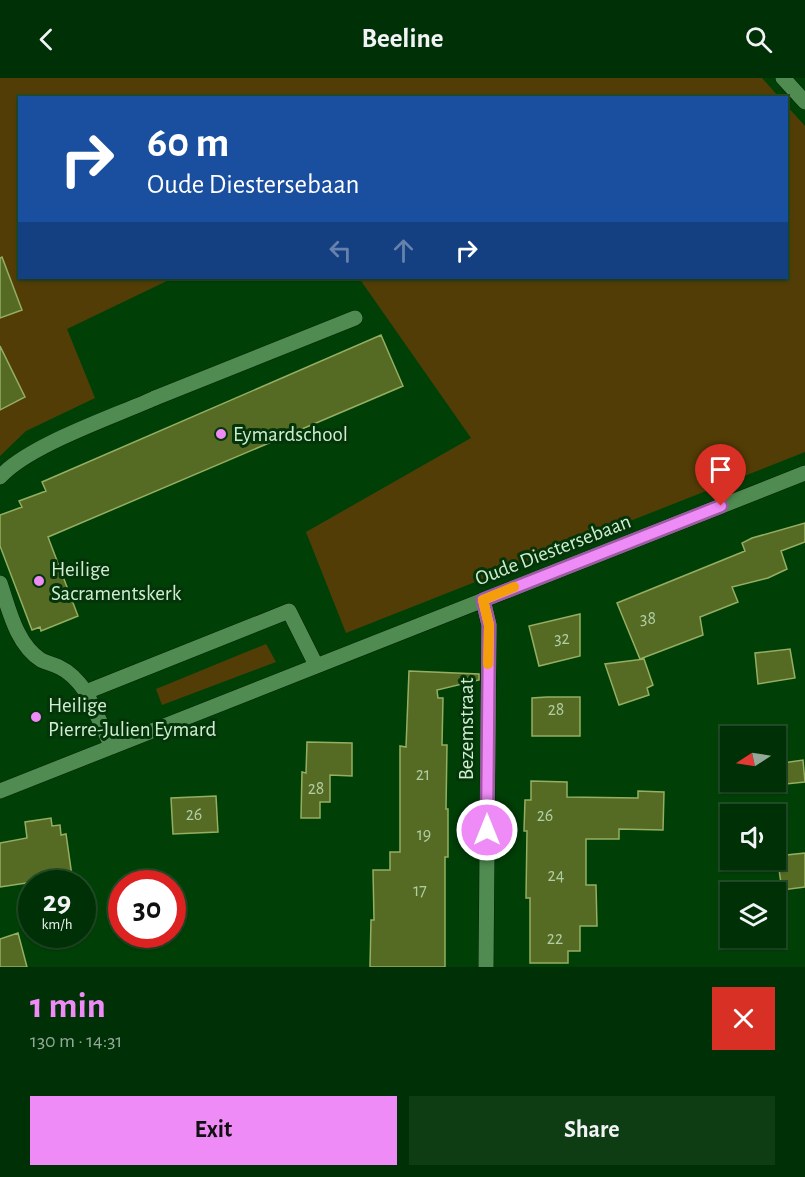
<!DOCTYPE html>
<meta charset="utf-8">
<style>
body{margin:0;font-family:"Alegreya Sans",sans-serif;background:#0e3c13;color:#f1f3f6;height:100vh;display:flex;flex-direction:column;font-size:22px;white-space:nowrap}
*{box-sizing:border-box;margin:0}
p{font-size:20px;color:#95a99a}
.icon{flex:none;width:33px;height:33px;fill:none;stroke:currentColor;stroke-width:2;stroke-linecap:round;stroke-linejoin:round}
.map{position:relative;height:889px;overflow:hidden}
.panel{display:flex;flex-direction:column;background:#003005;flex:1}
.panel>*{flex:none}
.guide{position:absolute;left:18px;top:18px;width:770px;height:183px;border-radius:0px;box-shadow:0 2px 4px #0004,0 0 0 2px #224b27;background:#1a4fa0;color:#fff;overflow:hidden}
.needle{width:39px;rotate:258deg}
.controls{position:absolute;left:720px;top:648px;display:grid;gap:12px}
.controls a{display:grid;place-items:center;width:66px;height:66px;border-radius:0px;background:#003005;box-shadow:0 2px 4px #0004,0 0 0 2px #224b27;font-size:30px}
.speed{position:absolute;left:18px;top:792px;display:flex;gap:12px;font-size:30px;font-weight:700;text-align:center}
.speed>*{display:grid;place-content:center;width:78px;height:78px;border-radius:50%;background:#003005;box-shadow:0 2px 4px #0004,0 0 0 2px #224b27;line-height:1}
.speed small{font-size:15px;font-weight:400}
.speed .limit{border:9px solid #d22;background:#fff;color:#111}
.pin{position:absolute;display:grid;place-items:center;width:51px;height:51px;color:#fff;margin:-62px -26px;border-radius:50% 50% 50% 0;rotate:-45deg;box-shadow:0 0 6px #0007}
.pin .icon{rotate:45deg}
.me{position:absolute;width:66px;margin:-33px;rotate:0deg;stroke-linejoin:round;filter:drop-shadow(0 0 4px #0008)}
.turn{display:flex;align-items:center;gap:21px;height:126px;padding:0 30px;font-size:27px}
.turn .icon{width:78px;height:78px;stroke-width:2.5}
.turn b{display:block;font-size:42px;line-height:51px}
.lanes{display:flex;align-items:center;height:57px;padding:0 30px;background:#0003;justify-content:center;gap:30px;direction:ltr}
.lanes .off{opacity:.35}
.round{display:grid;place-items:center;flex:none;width:63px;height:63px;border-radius:0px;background:#0e3c13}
.overview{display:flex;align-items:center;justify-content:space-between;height:102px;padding:0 30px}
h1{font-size:36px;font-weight:700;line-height:45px;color:#ef8bf7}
.cta{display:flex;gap:12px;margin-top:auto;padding:12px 30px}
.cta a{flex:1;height:69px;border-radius:0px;background:#ef8bf7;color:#111;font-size:24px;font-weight:700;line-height:69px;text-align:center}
.cta a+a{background:#0e3c13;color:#f1f3f6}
header{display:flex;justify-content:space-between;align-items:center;height:78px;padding:0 30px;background:#003005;font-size:27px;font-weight:700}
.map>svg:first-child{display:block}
.green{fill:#533d06}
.building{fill:#556b23;stroke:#95ae62;stroke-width:1.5}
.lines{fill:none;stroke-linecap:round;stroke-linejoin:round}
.service-casing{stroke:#042206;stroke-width:16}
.minor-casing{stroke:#042206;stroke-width:16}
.service{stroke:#508b51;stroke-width:15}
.minor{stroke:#508b51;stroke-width:15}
.route-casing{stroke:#9b5aa1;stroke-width:15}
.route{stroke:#ef8bf7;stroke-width:10}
.slow{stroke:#f59e0b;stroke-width:10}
.poi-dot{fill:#ef8bf7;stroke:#043409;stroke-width:2}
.labels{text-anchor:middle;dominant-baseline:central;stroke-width:6;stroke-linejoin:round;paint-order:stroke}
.number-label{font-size:18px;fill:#b1cda4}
.poi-label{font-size:21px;fill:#d0eecf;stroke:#043409;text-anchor:start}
.street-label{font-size:21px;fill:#d0eecf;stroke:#043409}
</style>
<header><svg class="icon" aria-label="back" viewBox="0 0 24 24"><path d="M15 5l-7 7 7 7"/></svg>Beeline<svg class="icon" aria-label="search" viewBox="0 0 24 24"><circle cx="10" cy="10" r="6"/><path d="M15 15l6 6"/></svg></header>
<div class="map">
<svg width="805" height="889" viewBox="0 0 805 889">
<rect width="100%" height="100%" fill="#004007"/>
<path class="green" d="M0 0H762L779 19 20 20V200H173L67 251 95 320 26 353 0 378Z
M786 27 805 48V374L346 555 306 454 471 360 359 200H786Z
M266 566 276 584 162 627 156 611Z"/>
<path class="building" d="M2 179 22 232 0 240V180Z
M381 257 403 308 48 459 78 538 41 553 40 549 32 552 0 468V437L22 429 19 423 46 413 42 404Z
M0 268 25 319 0 332Z
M805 445V464L781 473 787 491 768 500 732 509 738 524 700 539 703 557 640 581 617 525 745 473 742 465 752 460Z
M580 536V578L539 588 529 548Z
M790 571 795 600 758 606 755 575Z
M644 581 653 607 647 610 649 617 619 627 605 586Z
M409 593 479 596V602L437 612 438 620H443L442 667H447L446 731H448V779H445V889H370L371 842H374L373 792H390V774H400V668L406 669Z
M547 619H580V658H532V620Z
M307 664 352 665V698L330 697V724H320V740H301L302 694 306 695Z
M803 682 805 704 776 707V686Z
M531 703 567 704V719L638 720V713L664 714 663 752 619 751V761H586V807H596L597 848H580V873H568V885H530V820H526L527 753H524L525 722H531Z
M216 718 218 754 173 756 171 720Z
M51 740 52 748 60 747 61 757 66 756 72 798 0 809V765L27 760 25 744Z
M805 775V809L782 812 777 778Z
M18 855 27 889H0V861Z"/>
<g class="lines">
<defs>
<path id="service" d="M155 320 355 240"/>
<path id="minor" d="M783 0 805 24
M0 399C29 367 113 339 155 320
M0 505C9 531 16 566 41 582 47 585 53 586 59 589 70 594 79 604 86 614
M483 522 489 547 486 889
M112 669 86 614 289 533 316 587
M0 713 805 395"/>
</defs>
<use href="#service" class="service-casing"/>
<use href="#minor" class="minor-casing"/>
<use href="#service" class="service"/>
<use href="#minor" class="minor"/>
</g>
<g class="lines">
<defs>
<path id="route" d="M487 752 489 547 483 522 721 428"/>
</defs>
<use href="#route" class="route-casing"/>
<use href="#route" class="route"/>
<path class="slow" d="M488 586 489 547 483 522 514 509"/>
</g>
<g class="poi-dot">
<circle cx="221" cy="356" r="6"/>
<circle cx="39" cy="503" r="6"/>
<circle cx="36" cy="639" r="6"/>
</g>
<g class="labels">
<g class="number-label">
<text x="648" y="541">38</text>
<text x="562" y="561">32</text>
<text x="556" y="632">28</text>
<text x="423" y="697">21</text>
<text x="316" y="711">28</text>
<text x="194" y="737">26</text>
<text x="545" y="738">26</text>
<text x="424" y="757">19</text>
<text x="556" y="798">24</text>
<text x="420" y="813">17</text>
<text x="555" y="861">22</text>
</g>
<g class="poi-label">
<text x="233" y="356">Eymardschool</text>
<text x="51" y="491">Heilige<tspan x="51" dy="24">Sacramentskerk</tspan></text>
<text x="48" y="627">Heilige<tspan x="48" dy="24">Pierre-Julien Eymard</tspan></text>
</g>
<g class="street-label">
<text transform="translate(553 472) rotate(-21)">Oude Diestersebaan</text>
<text transform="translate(466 651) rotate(-90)">Bezemstraat</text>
</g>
</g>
</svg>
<div class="controls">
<a><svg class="needle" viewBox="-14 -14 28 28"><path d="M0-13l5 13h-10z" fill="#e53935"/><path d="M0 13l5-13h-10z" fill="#95a99a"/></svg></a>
<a><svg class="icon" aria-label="sound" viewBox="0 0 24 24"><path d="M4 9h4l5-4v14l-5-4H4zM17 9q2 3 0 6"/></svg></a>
<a><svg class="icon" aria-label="layers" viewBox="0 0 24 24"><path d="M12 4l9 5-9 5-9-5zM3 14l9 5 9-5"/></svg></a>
</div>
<div class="speed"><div>29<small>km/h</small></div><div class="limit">30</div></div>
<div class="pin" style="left:721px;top:428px;background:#d93025"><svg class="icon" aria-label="arrive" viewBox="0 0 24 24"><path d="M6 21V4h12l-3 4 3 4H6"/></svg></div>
<svg class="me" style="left:487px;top:752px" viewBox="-20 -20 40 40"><circle r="17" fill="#ef8bf7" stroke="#fff" stroke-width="3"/><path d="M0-11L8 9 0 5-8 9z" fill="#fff"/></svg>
<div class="guide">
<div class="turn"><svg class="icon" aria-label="right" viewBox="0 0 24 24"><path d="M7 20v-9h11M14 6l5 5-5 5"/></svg><div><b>60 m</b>Oude Diestersebaan</div></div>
<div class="lanes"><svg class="icon off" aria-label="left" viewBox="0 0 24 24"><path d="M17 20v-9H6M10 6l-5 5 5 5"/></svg><svg class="icon off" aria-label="ahead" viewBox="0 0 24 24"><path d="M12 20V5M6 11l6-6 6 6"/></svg><svg class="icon" aria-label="right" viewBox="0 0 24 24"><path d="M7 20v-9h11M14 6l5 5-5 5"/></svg></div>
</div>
</div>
<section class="panel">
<div class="overview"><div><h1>1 min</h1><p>130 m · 14:31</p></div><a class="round" style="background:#d93025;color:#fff"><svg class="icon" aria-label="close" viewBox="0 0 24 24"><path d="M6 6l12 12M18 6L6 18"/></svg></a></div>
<div class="cta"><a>Exit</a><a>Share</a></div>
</section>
